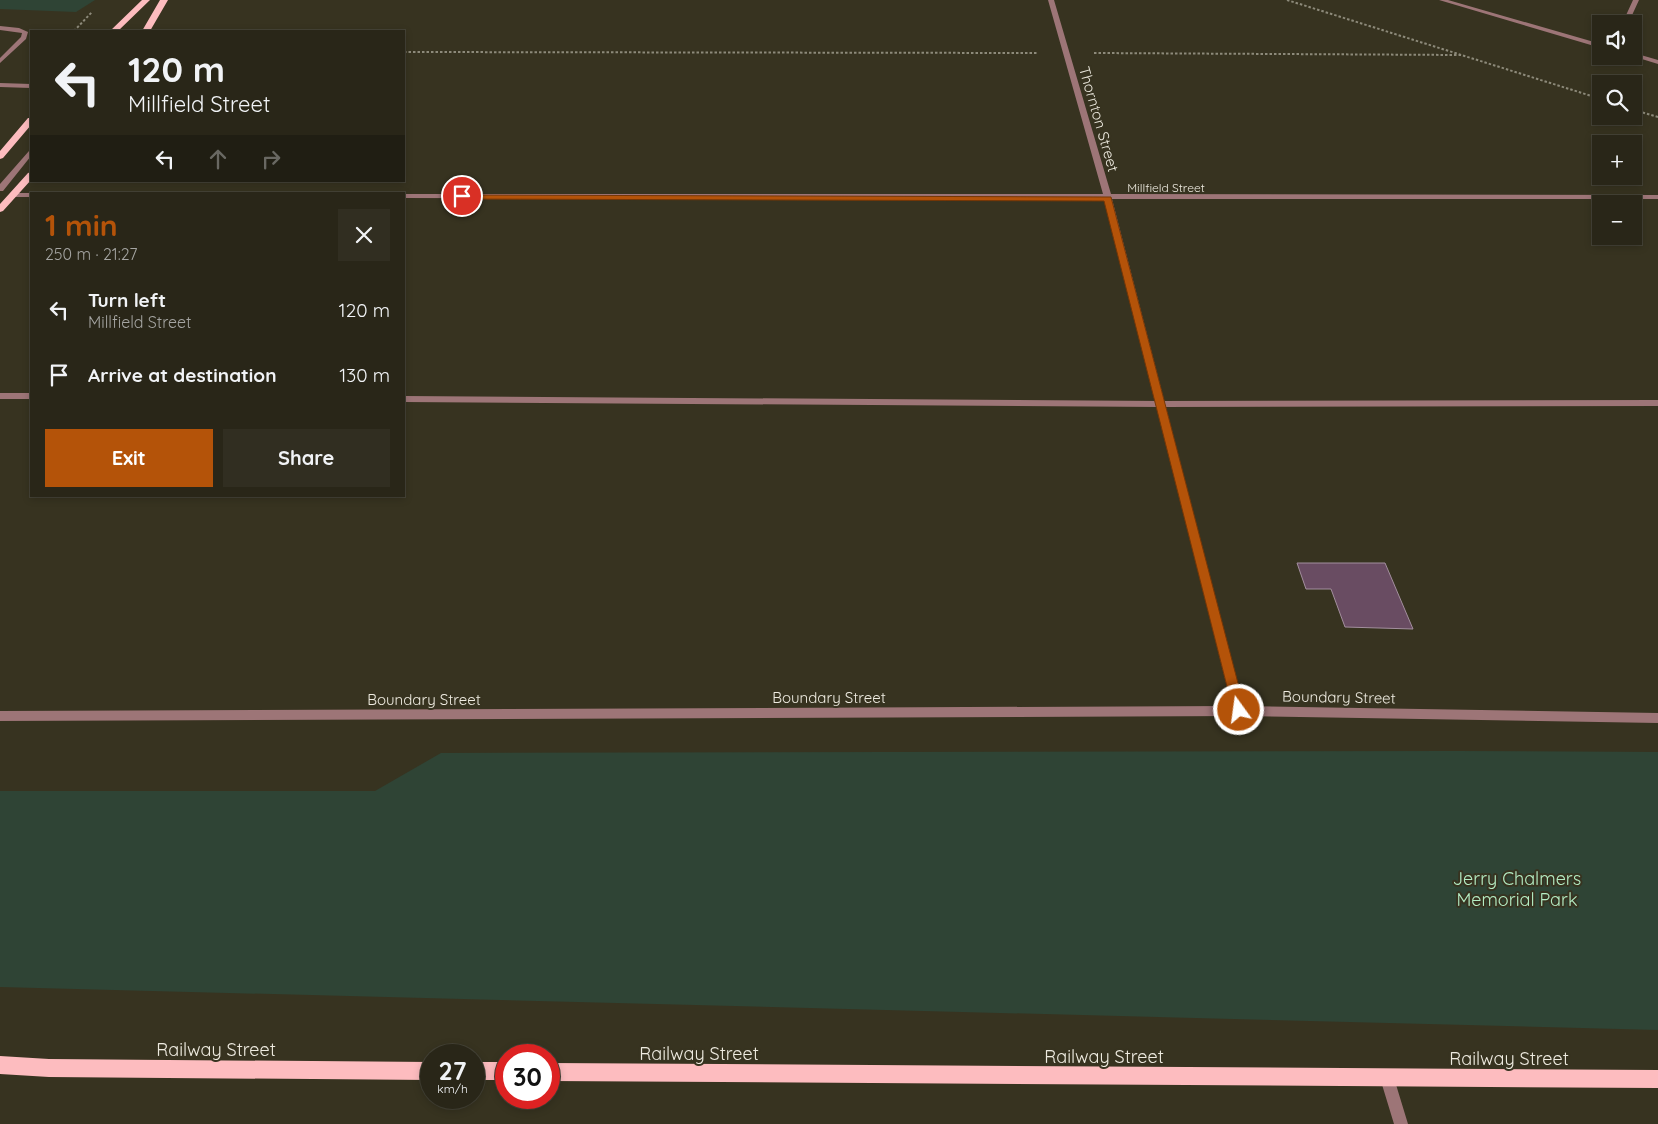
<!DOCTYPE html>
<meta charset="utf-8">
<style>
body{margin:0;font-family:Quicksand,sans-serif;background:#312e21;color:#f1f3f6;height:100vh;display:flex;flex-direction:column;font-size:19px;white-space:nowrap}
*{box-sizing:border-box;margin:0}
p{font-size:16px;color:#a5a5a2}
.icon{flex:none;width:28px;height:28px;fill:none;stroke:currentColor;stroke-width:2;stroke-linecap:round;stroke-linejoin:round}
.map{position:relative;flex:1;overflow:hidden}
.drawer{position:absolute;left:30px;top:192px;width:375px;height:305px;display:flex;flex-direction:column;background:#292618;border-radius:0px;box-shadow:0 2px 8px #0003,0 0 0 1px #454337}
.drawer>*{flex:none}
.banner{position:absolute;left:30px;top:30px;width:375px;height:152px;border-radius:0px;box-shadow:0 2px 8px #0003,0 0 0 1px #454337;background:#292618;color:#f1f3f6;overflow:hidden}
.buttons{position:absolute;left:1592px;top:15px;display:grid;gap:10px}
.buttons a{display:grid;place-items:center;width:50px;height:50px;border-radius:0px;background:#292618;box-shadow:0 2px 8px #0003,0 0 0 1px #454337;font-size:25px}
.speed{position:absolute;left:420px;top:1044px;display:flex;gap:10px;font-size:25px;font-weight:700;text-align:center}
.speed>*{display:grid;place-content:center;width:65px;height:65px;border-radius:50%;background:#292618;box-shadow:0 2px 8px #0003,0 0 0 1px #454337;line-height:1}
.speed small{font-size:12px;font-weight:400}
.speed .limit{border:8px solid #d22;background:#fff;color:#111}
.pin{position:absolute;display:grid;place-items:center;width:42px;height:42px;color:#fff;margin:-21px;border:2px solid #fff;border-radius:50%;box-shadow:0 1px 5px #0007}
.me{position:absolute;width:55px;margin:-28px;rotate:346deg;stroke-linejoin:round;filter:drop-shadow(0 0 4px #0008)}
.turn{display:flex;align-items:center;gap:18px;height:105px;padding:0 15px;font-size:22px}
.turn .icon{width:65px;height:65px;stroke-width:2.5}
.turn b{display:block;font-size:35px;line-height:42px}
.lanes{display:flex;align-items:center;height:48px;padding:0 15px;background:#0003;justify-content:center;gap:25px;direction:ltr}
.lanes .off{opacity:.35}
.round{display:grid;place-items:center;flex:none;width:52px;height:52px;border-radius:0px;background:#312e21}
.headline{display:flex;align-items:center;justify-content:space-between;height:85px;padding:0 15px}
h1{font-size:30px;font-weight:700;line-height:38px;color:#b45309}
.action{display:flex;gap:10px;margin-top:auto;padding:10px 15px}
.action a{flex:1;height:58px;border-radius:0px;background:#b45309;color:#fff;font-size:20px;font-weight:700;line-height:58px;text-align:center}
.action a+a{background:#312e21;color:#f1f3f6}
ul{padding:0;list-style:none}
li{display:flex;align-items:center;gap:15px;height:65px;padding:0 15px}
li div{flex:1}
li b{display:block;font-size:19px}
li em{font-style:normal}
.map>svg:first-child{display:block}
.green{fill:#2f4435}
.building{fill:#694c62;stroke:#a38f9e}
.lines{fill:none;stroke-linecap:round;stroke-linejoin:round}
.path{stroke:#8d8a7a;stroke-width:2;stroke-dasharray:2.5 2;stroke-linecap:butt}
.service{fill:#9d7577;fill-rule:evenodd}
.minor{fill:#9d7577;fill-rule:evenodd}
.primary{fill:#fdbcbf;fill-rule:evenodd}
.route{fill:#b45309;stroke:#753606}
.labels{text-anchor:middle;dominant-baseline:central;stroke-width:4;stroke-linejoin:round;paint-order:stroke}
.far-street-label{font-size:12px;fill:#eeebe0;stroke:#373320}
.street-label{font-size:15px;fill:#eeebe0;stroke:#373320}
.near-park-label{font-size:18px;fill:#b4edc4;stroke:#373320}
.near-street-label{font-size:18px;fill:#eeebe0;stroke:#373320}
</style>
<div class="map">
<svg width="1658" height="1124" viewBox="0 0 1658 1124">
<rect width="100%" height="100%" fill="#373320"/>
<path class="green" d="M0 0H95L76 12 0 9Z
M1455 751 1658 752V1030L0 987V791H375L441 753Z"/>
<path class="building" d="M1297 563H1385L1413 629 1345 627 1331 589H1306Z"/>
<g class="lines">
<path class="path" d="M1287 0 1601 99
M74 31 92 12
M404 52 1038 53
M1094 53 1461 55
M1634 110 1658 117"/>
<path class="service" d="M1633 0H1639L1628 24H1622Z
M0 26 19 28 28 32 26 39 0 63V58L21 37 22 33 0 30Z
M0 83 31 84V88L0 87Z
M31 150V156L3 191H0V184L29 151Z
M0 393H31V399H0Z
M404 396 1160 401 1658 400V406L1160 407 404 402Z"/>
<path class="minor" d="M1048 0H1054L1111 194 1658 195V199H1112L1243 706 1658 713V723L1239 716 0 721V711L1232 706 1105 199 404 198V194H1103Z
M1439 0H1448L1601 44V48Z
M1634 53 1658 60V64L1632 56H1634Z
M11 193H31L34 194H31V197H11Z
M1387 1071 1392 1073 1394 1078 1408 1124H1394L1380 1078 1382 1073Z"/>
<path class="primary" d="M142 0H150L118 31H110Z
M160 0H168L150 31H142Z
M28 118H31V125L3 158 0 159V151Z
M31 172V180L3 211 0 212V204L28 173Z
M0 1056 49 1059 431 1062V1080L49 1077 0 1074Z
M474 1062H506V1080H474Z
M549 1063 1658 1070V1088L549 1081Z"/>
</g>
<path class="route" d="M459 195 1111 197 1245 710 1243 714H1235L1233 710 1104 201 462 199 459 198Z"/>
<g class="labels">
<g class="far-street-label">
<text x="1166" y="187">Millfield Street</text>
</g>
<g class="street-label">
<text transform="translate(1099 119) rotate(74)">Thornton Street</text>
<text x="829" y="697">Boundary Street</text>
<text transform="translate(1339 697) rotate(1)">Boundary Street</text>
<text x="424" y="699">Boundary Street</text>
</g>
<g class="near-park-label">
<text x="1517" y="878">Jerry Chalmers<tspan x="1517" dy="21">Memorial Park</tspan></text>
</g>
<g class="near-street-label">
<text x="216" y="1049">Railway Street</text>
<text x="699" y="1053">Railway Street</text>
<text x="1104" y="1056">Railway Street</text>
<text x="1509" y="1058">Railway Street</text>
</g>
</g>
</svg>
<div class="buttons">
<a><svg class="icon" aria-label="sound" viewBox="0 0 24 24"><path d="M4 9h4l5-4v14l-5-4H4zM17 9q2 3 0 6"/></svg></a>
<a><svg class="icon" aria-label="search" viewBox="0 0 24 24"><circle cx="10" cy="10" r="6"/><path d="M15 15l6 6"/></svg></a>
<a>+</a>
<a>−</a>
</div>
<div class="speed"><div>27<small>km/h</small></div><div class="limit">30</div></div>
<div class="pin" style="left:462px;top:196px;background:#d93025"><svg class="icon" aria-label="arrive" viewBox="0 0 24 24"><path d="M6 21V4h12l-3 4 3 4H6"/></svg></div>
<svg class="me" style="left:1239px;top:710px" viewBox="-20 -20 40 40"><circle r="17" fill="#b45309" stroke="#fff" stroke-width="3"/><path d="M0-11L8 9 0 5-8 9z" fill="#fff"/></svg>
<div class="banner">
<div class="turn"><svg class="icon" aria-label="left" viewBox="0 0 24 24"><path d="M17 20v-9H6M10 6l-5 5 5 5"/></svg><div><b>120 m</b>Millfield Street</div></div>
<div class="lanes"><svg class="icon" aria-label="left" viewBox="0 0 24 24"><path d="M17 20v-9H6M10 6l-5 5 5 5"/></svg><svg class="icon off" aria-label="ahead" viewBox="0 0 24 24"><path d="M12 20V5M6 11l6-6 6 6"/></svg><svg class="icon off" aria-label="right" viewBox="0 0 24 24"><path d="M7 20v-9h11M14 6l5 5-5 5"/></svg></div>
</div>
<section class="drawer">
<div class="headline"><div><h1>1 min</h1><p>250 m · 21:27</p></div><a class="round"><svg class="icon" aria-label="close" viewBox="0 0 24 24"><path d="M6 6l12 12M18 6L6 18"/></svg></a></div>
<ul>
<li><svg class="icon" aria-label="left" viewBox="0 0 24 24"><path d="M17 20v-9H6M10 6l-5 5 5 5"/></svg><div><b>Turn left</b><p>Millfield Street</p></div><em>120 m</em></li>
<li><svg class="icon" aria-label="arrive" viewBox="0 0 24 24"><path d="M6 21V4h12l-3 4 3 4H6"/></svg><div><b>Arrive at destination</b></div><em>130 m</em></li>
</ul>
<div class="action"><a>Exit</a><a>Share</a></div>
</section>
</div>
